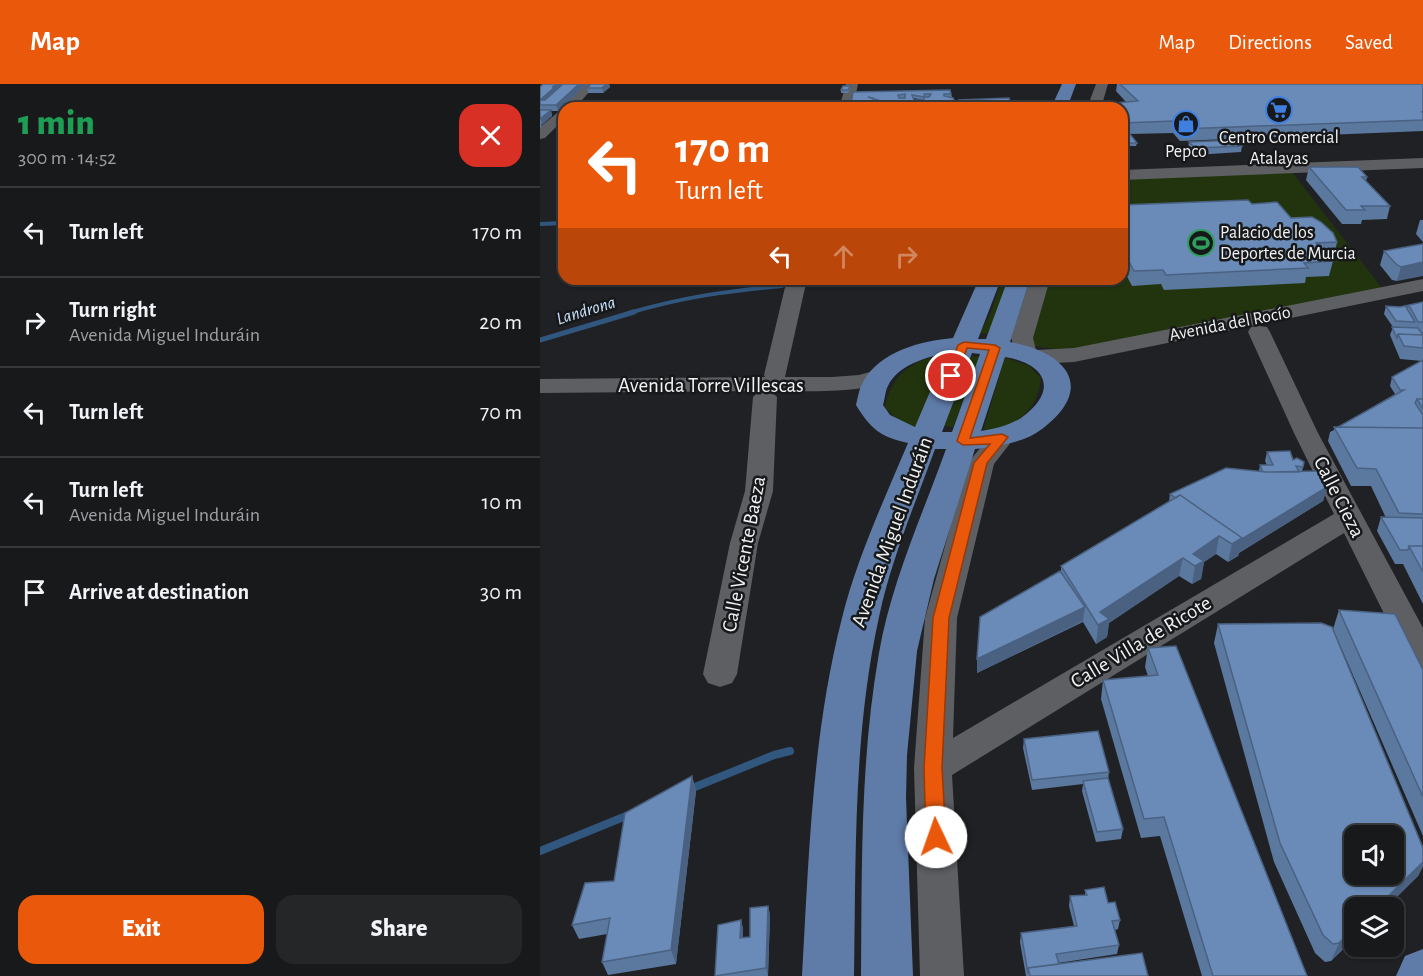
<!DOCTYPE html>
<meta charset="utf-8">
<style>
body{margin:0;font-family:"Alegreya Sans",sans-serif;background:#252628;color:#f1f3f6;height:100vh;display:flex;flex-direction:column;font-size:22px;white-space:nowrap}
*{box-sizing:border-box;margin:0}
p{font-size:20px;color:#9fa0a3}
.icon{flex:none;width:33px;height:33px;fill:none;stroke:currentColor;stroke-width:2;stroke-linecap:round;stroke-linejoin:round}
.map{position:relative;flex:1;overflow:hidden}
.drawer{display:flex;flex-direction:column;background:#18191b;width:540px}
.drawer>*{flex:none}
.guide{position:absolute;left:18px;top:18px;width:570px;height:183px;border-radius:18px;box-shadow:0 2px 4px #0004,0 0 0 2px #36383a;background:#ea580c;color:#fff;overflow:hidden}
.controls{position:absolute;left:804px;top:741px;display:grid;gap:12px}
.controls a{display:grid;place-items:center;width:60px;height:60px;border-radius:12px;background:#18191b;box-shadow:0 2px 4px #0004,0 0 0 2px #36383a;font-size:30px}
.pin{position:absolute;display:grid;place-items:center;width:51px;height:51px;color:#fff;margin:-26px;border:3px solid #fff;border-radius:50%;box-shadow:0 2px 6px #0007}
.me{position:absolute;width:66px;margin:-33px;rotate:357deg;stroke-linejoin:round;filter:drop-shadow(0 0 4px #0008)}
.turn{display:flex;align-items:center;gap:21px;height:126px;padding:0 18px;font-size:27px}
.turn .icon{width:78px;height:78px;stroke-width:2.5}
.turn b{display:block;font-size:42px;line-height:51px}
.lanes{display:flex;align-items:center;height:57px;padding:0 18px;background:#0003;justify-content:center;gap:30px;direction:ltr}
.lanes .off{opacity:.35}
.round{display:grid;place-items:center;flex:none;width:63px;height:63px;border-radius:18px;background:#252628}
.head{display:flex;align-items:center;justify-content:space-between;height:102px;padding:0 18px}
h1{font-size:36px;font-weight:800;line-height:45px;color:#1e9e55}
.primary-button{display:flex;gap:12px;margin-top:auto;padding:12px 18px}
.primary-button a{flex:1;height:69px;border-radius:18px;background:#ea580c;color:#fff;font-size:24px;font-weight:800;line-height:69px;text-align:center}
.primary-button a+a{background:#252628;color:#f1f3f6}
ul{padding:0;list-style:none}
li{display:flex;align-items:center;gap:18px;height:90px;padding:0 18px;border-top:2px solid #36383a}
li div{flex:1}
li b{display:block;font-size:22px}
li em{font-style:normal}
header{display:flex;align-items:center;gap:36px;box-sizing:border-box;height:84px;padding:0 30px;background:#ea580c;color:#fff}
header strong{font-size:28px}
nav{display:flex;gap:33px;margin-inline-start:auto;font-size:21px}
main{display:flex;flex:1;min-height:0}
.map>svg:first-child{display:block}
.green{fill:#22340e}
.lines{fill:none;stroke-linecap:round;stroke-linejoin:round}
.stream-far2{stroke:#31577f;stroke-width:4}
.stream-far1{stroke:#31577f;stroke-width:5}
.stream{stroke:#31577f;stroke-width:8}
.minor{fill:#5d5f62;fill-rule:evenodd}
.major{fill:#5f7ca9;fill-rule:evenodd}
.wall{fill:#5b789e;fill-rule:evenodd}
.shaded-wall{fill:#4a6181}
.building{fill:#6a8bb8;stroke:#4a6181;stroke-width:1.5;fill-rule:evenodd}
.route{fill:#ea580c;stroke:#983908;stroke-width:1.5}
.labels{text-anchor:middle;dominant-baseline:central;stroke-width:5;stroke-linejoin:round;paint-order:stroke}
.far-poi-label{font-size:18px;fill:#f1f2f4;stroke:#17181a}
.far-water-label{font-size:18px;font-style:italic;fill:#c9e1fb;stroke:#17181a}
.far-street-label{font-size:18px;fill:#f1f2f4;stroke:#17181a}
.street-label{font-size:21px;fill:#f1f2f4;stroke:#17181a}
</style>
<header>
<strong>Map</strong>
<nav><a>Map</a><a>Directions</a><a>Saved</a></nav>
</header>
<main>
<section class="drawer">
<div class="head"><div><h1>1 min</h1><p>300 m · 14:52</p></div><a class="round" style="background:#d93025;color:#fff"><svg class="icon" aria-label="close" viewBox="0 0 24 24"><path d="M6 6l12 12M18 6L6 18"/></svg></a></div>
<ul>
<li><svg class="icon" aria-label="left" viewBox="0 0 24 24"><path d="M17 20v-9H6M10 6l-5 5 5 5"/></svg><div><b>Turn left</b></div><em>170 m</em></li>
<li><svg class="icon" aria-label="right" viewBox="0 0 24 24"><path d="M7 20v-9h11M14 6l5 5-5 5"/></svg><div><b>Turn right</b><p>Avenida Miguel Induráin</p></div><em>20 m</em></li>
<li><svg class="icon" aria-label="left" viewBox="0 0 24 24"><path d="M17 20v-9H6M10 6l-5 5 5 5"/></svg><div><b>Turn left</b></div><em>70 m</em></li>
<li><svg class="icon" aria-label="left" viewBox="0 0 24 24"><path d="M17 20v-9H6M10 6l-5 5 5 5"/></svg><div><b>Turn left</b><p>Avenida Miguel Induráin</p></div><em>10 m</em></li>
<li><svg class="icon" aria-label="arrive" viewBox="0 0 24 24"><path d="M6 21V4h12l-3 4 3 4H6"/></svg><div><b>Arrive at destination</b></div><em>30 m</em></li>
</ul>
<div class="primary-button"><a>Exit</a><a>Share</a></div>
</section>
<div class="map">
<svg width="883" height="892" viewBox="0 0 883 892">
<rect width="100%" height="100%" fill="#202124"/>
<path class="green" d="M752 88 842 204 527 267 495 262 488 257 506 195H582V183L592 202 582 139V94Z
M462 195H471L450 250 440 249 451 228Z
M406 270 377 344 363 341 345 324C350 292 374 274 406 270Z
M431 272 440 273 413 343 403 342Z
M465 273 489 282 501 294C498 328 475 343 443 347Z"/>
<g class="lines">
<path class="stream-far2" d="M0 140 24 139
M89 229C143 213 187 207 242 202"/>
<path class="stream-far1" d="M0 256 94 228"/>
<path class="stream" d="M150 705 234 671 250 667
M0 767 91 730"/>
<path class="minor" d="M43 0H56L35 24H24V35L5 54 0 55V43L22 25Z
M306 0H318L313 24H299Z
M556 0H568L561 24H547Z
M883 74V84L582 96V86Z
M247 195H267L245 293H292L319 291 341 285 349 287 352 292C339 311 255 307 231 307L237 313 233 407 218 459 197 590 192 599 180 603 168 599 163 590 190 459 205 407 213 313 219 307 0 309V295L225 293 224 291Z
M490 195H510L493 254 496 266 534 264 883 195V207L534 278 495 280 478 274 471 254Z
M719 242 727 243 730 248 778 349 883 544V587L871 584 804 449 412 691 424 892H380L374 684 385 534 428 379 453 348 462 345 471 348 475 353 454 380 417 534 413 654 794 430 754 349 708 248 711 243Z"/>
<path class="major" d="M522 0H536L527 24H511Z
M439 195H461L438 255H446L468 195H490L470 258C526 268 557 303 502 345 484 359 457 362 435 365L394 495 377 567 367 671 366 714 373 892H321C322 782 320 678 339 569 351 499 382 432 406 365H395C375 420 351 476 339 533 313 651 316 773 314 892H262C269 772 272 651 302 534 317 474 344 416 368 359 340 353 330 344 316 321 318 313 319 305 323 298 340 267 381 257 413 254ZM432 269 440 270 412 348H402ZM406 270 375 343 350 331 343 321C345 315 345 307 348 302 357 282 387 272 406 270ZM465 273C507 280 519 307 481 334 470 341 454 345 441 347Z
M883 865V892H856L865 872Z"/>
</g>
<path class="wall" d="M51 0H69L70 3 63 9H48L47 4Z
M577 0H883V47L640 57 633 49 590 50 597 59 596 62H586L582 56V24L586 18 576 7Z
M46 1 18 27H11L12 32 1 41 2 42 0 44V3Z
M310 2V5L308 9H301V6Z
M313 8 411 10 412 13H409L418 24H311ZM373 14 384 16H374Z
M649 58 702 62 701 68 654 71 648 64Z
M769 83 827 93 826 97 850 122 847 135 822 136 821 140H802L766 96Z
M712 120 751 134 797 158 794 173H789L793 177 789 192 766 193 765 199 624 206 621 200 592 202 582 183V125L583 121Z
M880 136H883V158L876 150Z
M883 160 857 197 852 196 840 181 844 167Z
M883 218V520L863 480H855L837 447 841 433 846 434 831 402H811L788 357 790 348 794 346V343H798L855 310 850 302 852 293 882 277 860 275 850 251 853 243 844 230 846 222 860 223Z
M727 368 764 378 762 388 787 403 783 417 699 469 698 472 688 478 676 470 664 478 661 495 652 500 639 492 569 539 567 553 556 560 543 538 437 589V575L521 487V482L629 418 630 410 719 387 720 381H727L725 377Z
M799 526 883 586V752L793 545Z
M678 540 883 778V782L878 792 791 877 785 878 775 869 734 778 674 559Z
M608 564 767 892H662L620 752 601 754 561 615 563 596 608 592 605 583Z
M484 655 569 688 568 695 583 745 581 755 556 758 542 707 543 700 492 706 483 664Z
M152 692 156 707 136 880 68 891 62 878 67 850 39 855 32 841 74 797Z
M545 806 568 819 580 836 578 845 575 846 579 861 577 870 518 879 519 880 608 892H486L480 858 481 849 534 842 529 822 530 812 545 811Z
M228 822 230 831 228 892H175L201 836 203 845V853H210Z"/>
<path class="shaded-wall" d="M24 0 2 21 0 16 12 3 14 2Z
M39 0H46V1L18 27 16 21Z
M66 0H69L70 3 63 9 62 4Z
M11 26 12 32 2 41 1 35Z
M883 178V192L857 197 861 183Z
M787 403 783 417 699 469 698 472 688 478 692 460Z
M679 452 676 470 664 478 661 495 652 500 655 482 653 470Z
M643 474 639 492 569 539 567 553 556 560 560 528Z
M545 523 543 537 437 589V575Z
M152 692 156 707 136 880 131 866Z
M883 778V782L878 792 846 824H836Z
M228 822 230 831 228 892 226 884Z
M201 836 203 845V863L200 854Z
M814 844V854L791 877 799 859Z"/>
<path class="building" d="M3 0H22L14 2 12 3H15L0 16V3Z
M23 0H39L16 21H0V16H5Z
M51 0H66L62 4H47Z
M580 0H883V28H882L883 29V36L641 45 634 37 582 39V24H573L575 19 598 17Z
M303 2H310L308 6H301Z
M410 6 411 10H404V12L413 14 415 18 311 21 313 8ZM365 10V14H359L358 11ZM384 10H391L389 13H385ZM372 11 384 13V16H374ZM328 13 341 17H333V14Z
M469 14 472 24H421L419 16Z
M403 18H417L418 24H404Z
M403 21 404 24H343L342 23Z
M279 23H301L300 24Z
M332 23V24H310Z
M0 26H11L0 35Z
M582 49H589L597 59H586L582 53Z
M696 56 702 62 655 64 649 58Z
M769 83H818L827 93H822L850 122H821L825 126H806Z
M708 116 712 120 737 118 751 134 772 133 781 138 793 149 797 158 776 159 793 177 764 179 768 184 626 191 623 186 594 187 584 168H582V125H586L583 121Z
M883 160V178L861 183 857 181 844 167Z
M883 218V238H878L870 223H866L875 238 856 237 846 222 860 223Z
M852 243 878 244 883 251 858 250 857 254Z
M858 250 883 251V264L864 262Z
M883 276V315H877L875 319 883 331V344L798 343 864 306H860L852 293Z
M877 315H883V325Z
M794 343 883 344V430L859 429 836 385 817 384Z
M750 367 753 376 757 374 764 378 763 383 756 382 759 388H723L720 381H733L727 368Z
M686 384 726 388 779 387 787 403 702 455V454L640 411 636 414 630 410Z
M640 411 702 454 692 460 679 452 653 470 664 477 655 482 643 474 560 528 569 535 558 541 521 482Z
M841 433 883 434V462H869L868 466H860Z
M869 462H883V488Z
M520 487 545 523 437 575 440 533Z
M799 526 855 530 883 586V713Z
M781 539 792 543 883 764V778L836 824H814V844L799 859 793 860 783 851 740 759 678 540ZM814 752H854V790H814Z
M636 562 767 892H673L624 733 604 735 563 596 618 591 608 564Z
M558 647 569 688 492 696 484 655Z
M152 692 131 866 62 878 70 834 32 841 45 799 74 797 85 729Z
M568 694 583 745 557 748 543 697Z
M564 803 568 819 575 818 580 836 572 837 579 861 516 870 519 880 488 884V889L481 849 537 842 530 812 547 811 545 806Z
M228 822 226 884 175 892 178 841 201 836 200 854 210 853V824Z
M602 869 608 892H490L488 884Z"/>
<path class="route" d="M424 258 455 261 460 264 430 354 462 350 468 353 447 379 409 534 402 684 406 753 403 759 396 761 389 759 386 753 384 684 393 534 434 379 450 360 423 361 417 357 449 266 427 264 417 292 411 296 407 295 406 292 418 261Z"/>
<defs>
<symbol id="supermarket-ring" viewBox="-11 -11 22 22"><circle r="9.5" fill="#17181a" stroke="#3f7fe0" stroke-width="1.5"/><path d="M-6-5.5h2.5l.6 2H6L4.5 2H-2.5L-4.4-4H-6ZM-1.5 3.2a1.3 1.3 0 1 0 .1 0ZM3 3.2a1.3 1.3 0 1 0 .1 0Z" fill="#3f7fe0"/></symbol>
<symbol id="shop-ring" viewBox="-11 -11 22 22"><circle r="9.5" fill="#17181a" stroke="#3f7fe0" stroke-width="1.5"/><path d="M-5-2.5h2.3a2.7 3.5 0 0 1 5.4 0H5L5.5 6h-11ZM-1.5-2.5h3a1.5 2.3 0 0 0-3 0Z" fill="#3f7fe0"/></symbol>
<symbol id="stadium-ring" viewBox="-11 -11 22 22"><circle r="9.5" fill="#17181a" stroke="#2e9e5b" stroke-width="1.5"/><path d="M0-5a6.5 5 0 1 0 0 10a6.5 5 0 1 0 0-10ZM-3.5-1.8h7v3.6h-7Z" fill="#2e9e5b"/></symbol>
</defs>
<g fill-rule="evenodd">
<use href="#supermarket-ring" x="724" y="11" width="30" height="30"/>
<use href="#shop-ring" x="631" y="25" width="30" height="30"/>
<use href="#stadium-ring" x="646" y="144" width="30" height="30"/>
</g>
<g class="labels">
<g class="far-poi-label">
<text x="739" y="54">Centro Comercial<tspan x="739" dy="21">Atalayas</tspan></text>
<text x="646" y="68">Pepco</text>
<text x="680" y="149" text-anchor="start">Palacio de los<tspan x="680" dy="21">Deportes de Murcia</tspan></text>
</g>
<g class="far-water-label">
<text transform="translate(46 227) rotate(-17)">Landrona</text>
</g>
<g class="far-street-label">
<text transform="translate(690 240) rotate(-11)">Avenida del Rocío</text>
</g>
<g class="street-label">
<text x="171" y="301">Avenida Torre Villescas</text>
<text transform="translate(799 413) rotate(63)">Calle Cieza</text>
<text transform="translate(352 448) rotate(-70)">Avenida Miguel Induráin</text>
<text transform="translate(204 470) rotate(-79)">Calle Vicente Baeza</text>
<text transform="translate(601 558) rotate(-31)">Calle Villa de Ricote</text>
</g>
</g>
</svg>
<div class="controls">
<a><svg class="icon" aria-label="sound" viewBox="0 0 24 24"><path d="M4 9h4l5-4v14l-5-4H4zM17 9q2 3 0 6"/></svg></a>
<a><svg class="icon" aria-label="layers" viewBox="0 0 24 24"><path d="M12 4l9 5-9 5-9-5zM3 14l9 5 9-5"/></svg></a>
</div>
<div class="pin" style="left:411px;top:292px;background:#d93025"><svg class="icon" aria-label="arrive" viewBox="0 0 24 24"><path d="M6 21V4h12l-3 4 3 4H6"/></svg></div>
<svg class="me" style="left:396px;top:753px" viewBox="-20 -20 40 40"><circle r="19" fill="#fff"/><path d="M0-13L10 11 0 6-10 11z" fill="#ea580c"/></svg>
<div class="guide">
<div class="turn"><svg class="icon" aria-label="left" viewBox="0 0 24 24"><path d="M17 20v-9H6M10 6l-5 5 5 5"/></svg><div><b>170 m</b>Turn left</div></div>
<div class="lanes"><svg class="icon" aria-label="left" viewBox="0 0 24 24"><path d="M17 20v-9H6M10 6l-5 5 5 5"/></svg><svg class="icon off" aria-label="ahead" viewBox="0 0 24 24"><path d="M12 20V5M6 11l6-6 6 6"/></svg><svg class="icon off" aria-label="right" viewBox="0 0 24 24"><path d="M7 20v-9h11M14 6l5 5-5 5"/></svg></div>
</div>
</div>
</main>
